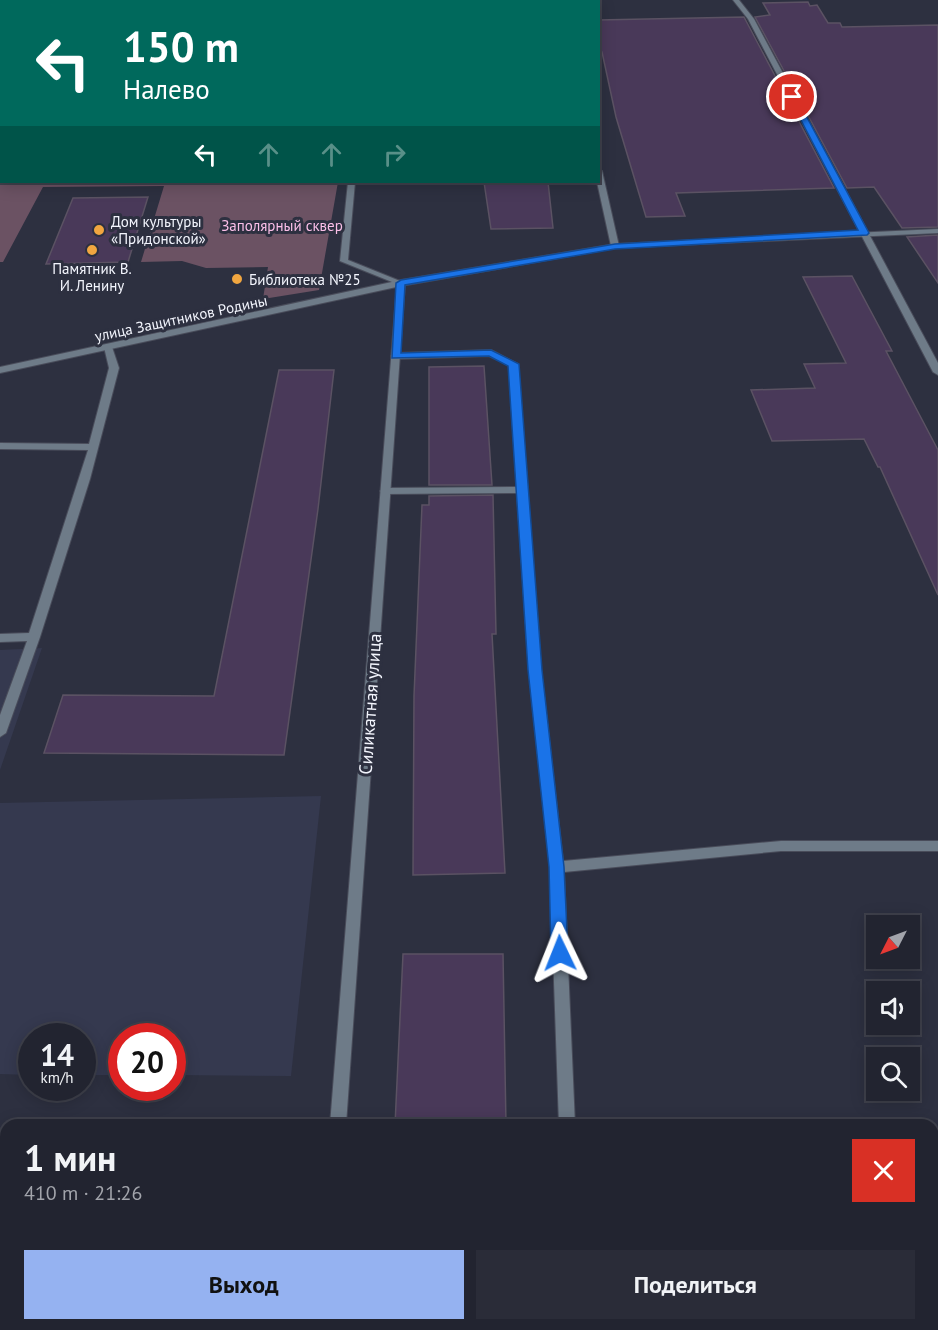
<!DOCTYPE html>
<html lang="ru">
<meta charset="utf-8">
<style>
body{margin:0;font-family:"PT Sans",sans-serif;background:#2a2c38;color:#f1f3f6;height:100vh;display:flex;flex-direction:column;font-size:22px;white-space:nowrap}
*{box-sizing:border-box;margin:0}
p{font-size:20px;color:#a2a4ab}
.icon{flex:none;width:33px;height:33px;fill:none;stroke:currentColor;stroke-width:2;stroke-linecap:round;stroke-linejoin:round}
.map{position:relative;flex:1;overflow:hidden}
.drawer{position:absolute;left:0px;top:1119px;width:939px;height:212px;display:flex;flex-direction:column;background:#222430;border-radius:18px 18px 0 0;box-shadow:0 3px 15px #0003,0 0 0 2px #3f414c}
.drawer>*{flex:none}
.top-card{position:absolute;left:0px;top:0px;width:600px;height:183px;box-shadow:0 3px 15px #0003,0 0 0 2px #3f414c;background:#00695c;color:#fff;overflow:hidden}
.needle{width:39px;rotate:228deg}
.fabs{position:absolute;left:866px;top:915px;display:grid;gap:12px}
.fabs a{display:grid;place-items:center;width:54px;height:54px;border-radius:0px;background:#222430;box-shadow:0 3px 15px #0003,0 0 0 2px #3f414c;font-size:30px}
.speed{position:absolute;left:18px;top:1023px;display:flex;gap:12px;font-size:30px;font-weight:700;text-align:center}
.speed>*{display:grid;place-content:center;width:78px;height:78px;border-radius:50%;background:#222430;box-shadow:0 3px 15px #0003,0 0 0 2px #3f414c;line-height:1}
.speed small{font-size:15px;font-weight:400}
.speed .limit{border:9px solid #d22;background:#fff;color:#111}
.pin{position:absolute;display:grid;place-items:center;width:51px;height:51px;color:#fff;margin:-26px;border:3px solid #fff;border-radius:50%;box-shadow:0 2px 6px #0007}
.me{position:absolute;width:66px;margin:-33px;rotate:358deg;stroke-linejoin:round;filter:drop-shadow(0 0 4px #0008)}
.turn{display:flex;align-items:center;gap:21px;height:126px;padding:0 24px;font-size:27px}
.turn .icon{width:78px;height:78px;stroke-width:2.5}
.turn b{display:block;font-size:42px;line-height:51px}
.lanes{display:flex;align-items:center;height:57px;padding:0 24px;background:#0003;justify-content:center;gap:30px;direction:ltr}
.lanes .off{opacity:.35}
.round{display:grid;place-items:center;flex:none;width:63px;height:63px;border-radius:0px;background:#2a2c38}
.summary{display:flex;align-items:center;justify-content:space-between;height:102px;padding:0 24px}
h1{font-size:36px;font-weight:600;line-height:45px}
.primary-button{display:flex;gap:12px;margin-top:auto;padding:12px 24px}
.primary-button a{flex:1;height:69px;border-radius:0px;background:#95b2f1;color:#111;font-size:24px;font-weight:600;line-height:69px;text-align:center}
.primary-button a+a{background:#2a2c38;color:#f1f3f6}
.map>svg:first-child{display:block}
.built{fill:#35394f}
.green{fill:#6b5263}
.building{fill:#493959;stroke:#5b5263;stroke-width:1.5}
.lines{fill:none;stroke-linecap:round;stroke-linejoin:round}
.service-casing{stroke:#494c5a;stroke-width:2}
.minor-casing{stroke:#494c5a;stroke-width:2}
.tertiary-casing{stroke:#494c5a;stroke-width:2}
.service{fill:#6e7b88;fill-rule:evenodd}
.minor{fill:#6e7b88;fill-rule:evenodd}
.tertiary{fill:#6e7b88;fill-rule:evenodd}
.route{fill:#1a73e8;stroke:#114b97;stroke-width:1.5}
.poi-dot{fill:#f1a640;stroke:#2d3040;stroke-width:2}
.labels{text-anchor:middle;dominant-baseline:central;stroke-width:6;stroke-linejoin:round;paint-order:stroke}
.far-poi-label{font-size:15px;fill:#f3f5fd;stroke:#2d3040;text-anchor:start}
.far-park-label{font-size:15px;fill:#fbbfe8;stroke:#2d3040}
.far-street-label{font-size:15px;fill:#f3f5fd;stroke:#2d3040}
.street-label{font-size:18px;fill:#f3f5fd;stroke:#2d3040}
</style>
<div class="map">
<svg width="938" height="1330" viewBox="0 0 938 1330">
<rect width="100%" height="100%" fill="#2d3040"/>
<path class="built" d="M42 648 0 770V650Z
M321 796 291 1076 173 1075 172 1036H122L121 1075H83L82 1036H32L31 1075 0 1074V803Z"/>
<path class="green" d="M0 52 2 182H338L319 290 263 299 268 267 206 268 182 261 141 262 164 186 43 187 3 262H0Z"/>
<path class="building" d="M808 2 810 6 817 5 828 23H840L842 27 938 25V227L902 228 874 187 847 188 755 17 770 15 763 3Z
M744 17 834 188 676 193 685 216 646 217 616 117 602 52H598V20Z
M484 182H548L553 228 491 229Z
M148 197 128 262 46 264 73 198Z
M938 235V283L907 237Z
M852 276 892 351H886L938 450V595L880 467H878L864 439 772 441 751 390 815 388 804 364 846 363 803 277Z
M484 366 492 485H429V367Z
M279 370H334L318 509 284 755 44 753 63 695 214 696Z
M493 495 496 634H492L505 873 413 875 414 696 422 505H429V496Z
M403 954H503L506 1125H395Z"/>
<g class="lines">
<defs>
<path id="service" d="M0 43H2V47H0Z
M108 344 112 347 119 368 90 479 40 637 6 733 0 737V715L27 641 0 642V634L29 633 88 450 0 449V443L89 444 109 368 104 347Z
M491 350 518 364 541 670 563 861 781 841H938V851H781L564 872 575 1125H559L550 867 529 670 517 493 385 494 380 491 385 488 517 487 509 365 489 356 396 359 391 356 396 353Z
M566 1324H584V1330H566Z"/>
<path id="minor" d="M238 0H245L247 2H239Z
M560 0H566V2H560Z
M733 0H739L754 19 938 363V375L933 372 748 19Z
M598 169 602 171 619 246 615 248 611 246 597 182H598Z
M348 182H355L348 260 405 283 346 1125H330L397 284 340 261Z
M314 1324H332V1330H314Z"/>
<path id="tertiary" d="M938 229V233L615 248 401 286 0 373V367L401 280 615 244Z"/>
</defs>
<use href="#service" class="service-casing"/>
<use href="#minor" class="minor-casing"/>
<use href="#tertiary" class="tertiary-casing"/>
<use href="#service" class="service"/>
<use href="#minor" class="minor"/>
<use href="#tertiary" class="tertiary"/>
</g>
<path class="route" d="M792 94 796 97 869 233 867 235 615 249 405 285 401 353 491 350 519 364 542 670 564 867 568 953 566 958 560 960 554 958 551 953 549 867 528 670 508 366 489 356 392 358 396 283 401 280 615 244 858 230 789 97Z"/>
<g class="poi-dot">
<circle cx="99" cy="230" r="6"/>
<circle cx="92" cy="250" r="6"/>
<circle cx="237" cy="279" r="6"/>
</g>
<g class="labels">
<g class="far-poi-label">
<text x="111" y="221">Дом культуры<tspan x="111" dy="17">«Придонской»</tspan></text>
<text x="92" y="268" text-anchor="middle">Памятник В.<tspan x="92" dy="17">И. Ленину</tspan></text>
<text x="249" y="279">Библиотека №25</text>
</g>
<g class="far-park-label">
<text x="282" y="225">Заполярный сквер</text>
</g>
<g class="far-street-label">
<text transform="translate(181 318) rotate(-12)">улица Защитников Родины</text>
</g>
<g class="street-label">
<text transform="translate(370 704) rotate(-86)">Силикатная улица</text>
</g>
</g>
</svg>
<div class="fabs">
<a><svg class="needle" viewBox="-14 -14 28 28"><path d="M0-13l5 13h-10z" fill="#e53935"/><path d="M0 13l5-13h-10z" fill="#a2a4ab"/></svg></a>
<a><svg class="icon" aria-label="sound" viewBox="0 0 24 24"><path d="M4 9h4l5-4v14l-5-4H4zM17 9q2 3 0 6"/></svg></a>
<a><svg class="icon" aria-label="search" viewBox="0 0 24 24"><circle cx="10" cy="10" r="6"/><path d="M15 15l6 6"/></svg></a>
</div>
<div class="speed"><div>14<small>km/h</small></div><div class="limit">20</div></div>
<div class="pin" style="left:792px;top:97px;background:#d93025"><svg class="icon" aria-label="arrive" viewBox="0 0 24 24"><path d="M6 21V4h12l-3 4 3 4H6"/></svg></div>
<svg class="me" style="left:560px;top:953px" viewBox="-20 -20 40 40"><path d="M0-17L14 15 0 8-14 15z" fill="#1a73e8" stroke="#fff" stroke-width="4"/></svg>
<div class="top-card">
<div class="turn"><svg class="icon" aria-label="left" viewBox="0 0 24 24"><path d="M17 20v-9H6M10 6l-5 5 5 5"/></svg><div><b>150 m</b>Налево</div></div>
<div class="lanes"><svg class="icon" aria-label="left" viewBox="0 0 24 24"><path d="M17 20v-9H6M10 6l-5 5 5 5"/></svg><svg class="icon off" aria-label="ahead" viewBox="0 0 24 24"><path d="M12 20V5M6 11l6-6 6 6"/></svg><svg class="icon off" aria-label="ahead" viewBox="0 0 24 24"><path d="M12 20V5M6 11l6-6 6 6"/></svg><svg class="icon off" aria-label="right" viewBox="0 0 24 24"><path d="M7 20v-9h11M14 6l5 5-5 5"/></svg></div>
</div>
<section class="drawer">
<div class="summary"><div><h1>1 мин</h1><p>410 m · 21:26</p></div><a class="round" style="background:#d93025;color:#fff"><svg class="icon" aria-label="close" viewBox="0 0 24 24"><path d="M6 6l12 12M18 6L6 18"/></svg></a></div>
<div class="primary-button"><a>Выход</a><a>Поделиться</a></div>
</section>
</div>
